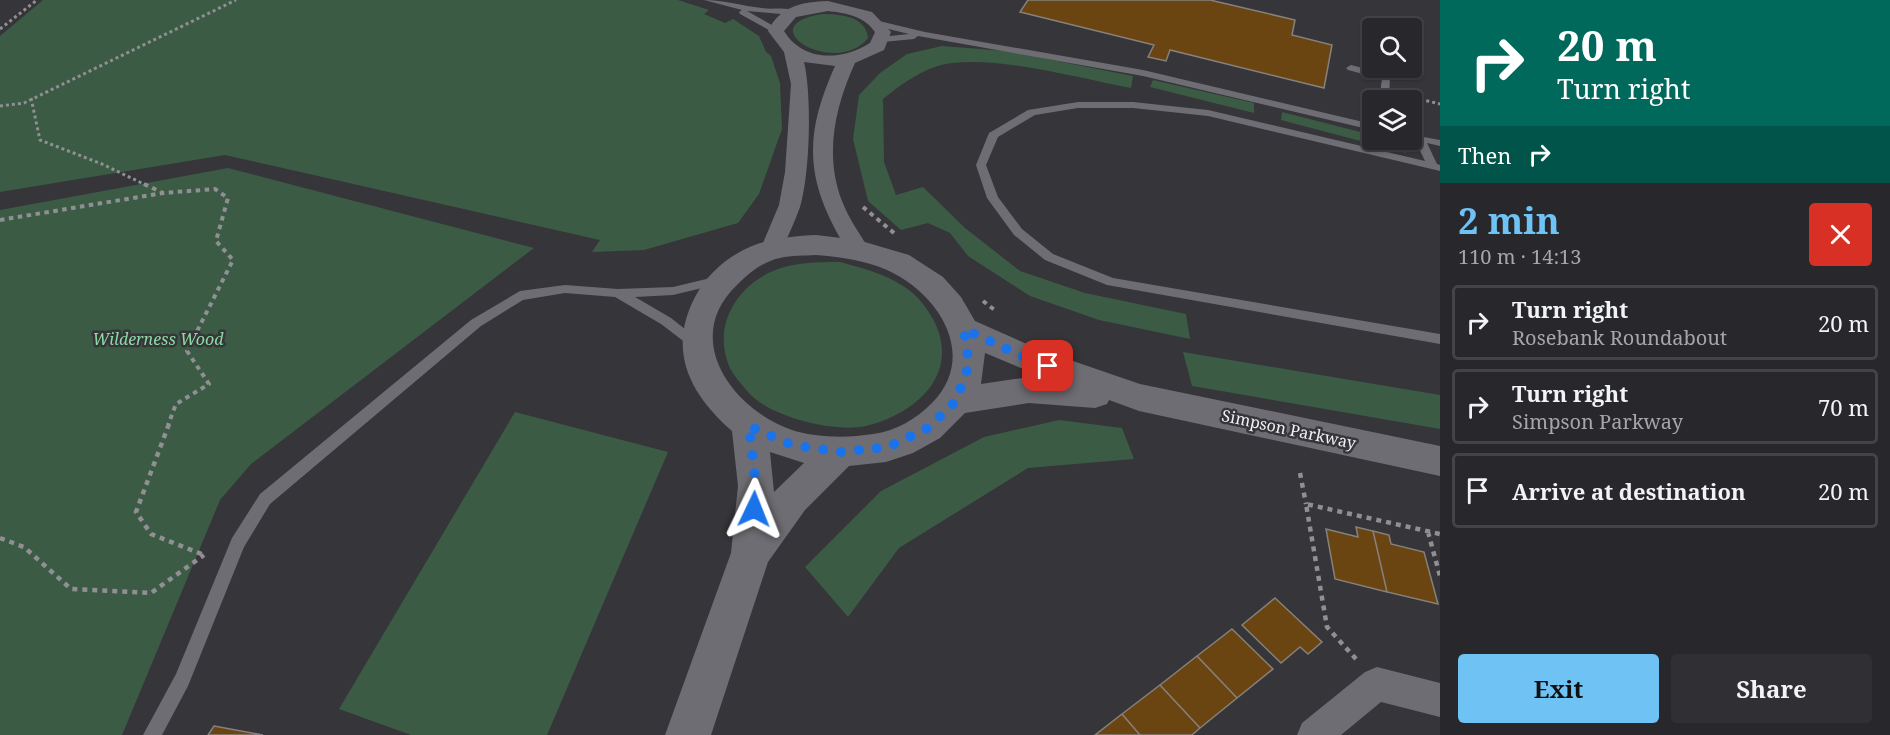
<!DOCTYPE html>
<meta charset="utf-8">
<style>
body{margin:0;font-family:"Noto Serif",serif;background:#303034;color:#f1f3f6;height:100vh;display:flex;flex-direction:column;font-size:22px;white-space:nowrap}
*{box-sizing:border-box;margin:0}
p{font-size:20px;color:#a5a6a9}
.icon{flex:none;width:33px;height:33px;fill:none;stroke:currentColor;stroke-width:2;stroke-linecap:round;stroke-linejoin:round}
.map{position:relative;flex:1;overflow:hidden}
.sheet{display:flex;flex-direction:column;background:#28282c;width:450px}
.sheet>*{flex:none}
.banner{background:#00695c;color:#fff;overflow:hidden}
.fabs{position:absolute;left:1362px;top:18px;display:grid;gap:12px}
.fabs a{display:grid;place-items:center;width:60px;height:60px;border-radius:6px;background:#28282c;box-shadow:0 2px 4px #0004,0 0 0 2px #444448;font-size:30px}
.pin{position:absolute;display:grid;place-items:center;width:51px;height:51px;color:#fff;margin:-26px;border-radius:12px;box-shadow:0 3px 9px #0006}
.me{position:absolute;width:66px;margin:-33px;rotate:2deg;stroke-linejoin:round;filter:drop-shadow(0 0 4px #0008)}
.turn{display:flex;align-items:center;gap:21px;height:126px;padding:0 18px;font-size:27px}
.turn .icon{width:78px;height:78px;stroke-width:2.5}
.turn b{display:block;font-size:42px;line-height:51px}
.then{display:flex;align-items:center;height:57px;padding:0 18px;background:#0003;gap:12px;font-size:22px}
.round{display:grid;place-items:center;flex:none;width:63px;height:63px;border-radius:6px;background:#303034}
.overview{display:flex;align-items:center;justify-content:space-between;height:102px;padding:0 18px}
h1{font-size:36px;font-weight:700;line-height:45px;color:#6fc2f4}
.primary-button{display:flex;gap:12px;margin-top:auto;padding:12px 18px}
.primary-button a{flex:1;height:69px;border-radius:6px;background:#6fc2f4;color:#111;font-size:24px;font-weight:700;line-height:69px;text-align:center}
.primary-button a+a{background:#303034;color:#f1f3f6}
ul{padding:0;list-style:none}
li{display:flex;align-items:center;gap:18px;height:75px;margin:0 12px 9px;padding:0 6px;border:3px solid #444448;border-radius:6px}
li div{flex:1}
li b{display:block;font-size:22px}
li em{font-style:normal}
main{display:flex;flex:1;min-height:0}
.map>svg:first-child{display:block}
.green{fill:#3c5b45}
.building{fill:#6b4511;stroke:#86817c;stroke-width:1.5}
.lines{fill:none;stroke-linecap:round;stroke-linejoin:round}
.path-far2{stroke:#909094;stroke-width:3;stroke-dasharray:3 3;stroke-linecap:butt}
.path-far1{stroke:#909094;stroke-width:4;stroke-dasharray:4.5 4.5;stroke-linecap:butt}
.path{stroke:#909094;stroke-width:4.5;stroke-dasharray:5 5;stroke-linecap:butt}
.service{fill:#6d6d73;fill-rule:evenodd}
.minor{fill:#6d6d73;fill-rule:evenodd}
.tertiary{fill:#6d6d73;fill-rule:evenodd}
.route{stroke:#1a73e8;stroke-width:10;stroke-dasharray:0 18}
.labels{text-anchor:middle;dominant-baseline:central;stroke-width:5;stroke-linejoin:round;paint-order:stroke}
.park-label{font-size:16px;font-style:italic;fill:#8cdca3;stroke:#35353a}
.street-label{font-size:16px;fill:#f1f1f4;stroke:#35353a}
</style>
<main>
<div class="map">
<svg width="1440" height="735" viewBox="0 0 1440 735">
<rect width="100%" height="100%" fill="#35353a"/>
<path class="green" d="M43 0H678L709 10 704 14 725 23 733 19 759 36 766 52 771 56 780 83 782 129 759 194 738 223 644 250 592 252 600 240 225 155 0 192V36Z
M822 14C840 14 866 16 868 38 837 78 747 26 822 14Z
M942 46 1006 51 1133 76 1131 88C1079 78 1004 57 952 63 926 66 903 83 883 99L884 162 896 195 923 187 965 228 1020 271 1085 293 1186 314 1190 339 1099 320 1030 296 968 256 950 233 928 223 901 230 868 201 853 139 859 95 880 73 907 54Z
M1153 80 1254 103V113L1150 87Z
M1282 112 1372 135V140L1403 142 1406 153 1281 120Z
M228 168 534 248 251 464 220 500 122 735H0V210Z
M840 262C862 268 883 273 903 286 917 294 928 309 935 323 960 376 914 414 866 426 847 430 822 426 803 421 785 416 761 407 748 392 742 385 733 375 729 366 713 327 735 287 773 271 794 262 817 262 840 262Z
M1183 352 1440 395V429L1192 386Z
M515 412 668 452 547 735H411L339 709Z
M1059 420 1122 428 1134 459 1028 468 899 548 848 617 805 567 881 491 984 437Z"/>
<path class="building" d="M1028 0H1210L1295 20 1292 35 1332 45 1324 88 1170 50 1166 61 1148 57 1154 45 1020 12Z
M1356 527 1373 531 1387 592 1335 579 1326 529 1358 537Z
M1373 531 1389 535 1391 544 1424 552 1438 604 1387 592Z
M1275 598 1322 642 1308 654 1300 647 1281 663 1242 625Z
M1232 629 1273 669 1237 698 1197 656Z
M1197 656 1237 698 1200 728 1160 685Z
M1160 685 1200 728 1192 735H1140L1122 714Z
M1122 714 1140 735H1095Z
M214 726 263 735H208Z"/>
<g class="lines">
<path class="path-far2" d="M0 29 37 0
M1403 95 1440 104
M31 98 40 140 102 164 148 186
M0 106 24 103 236 0"/>
<path class="path-far1" d="M144 184 163 193
M863 207 894 233
M0 220 163 193 215 189 228 198 216 241 233 260 187 351 209 384 176 404 168 425
M983 301 996 311"/>
<path class="path" d="M169 424 136 512 151 534 204 555
M1300 473 1306 504
M1428 532 1440 576
M0 538 24 547 71 589 151 593 204 555
M1356 659 1327 627 1306 504 1440 534"/>
<path class="service" d="M704 0C724 0 742 6 762 8 773 10 787 6 795 12L791 15 747 11 779 29V33L776 34 740 14 739 12 742 10Z
M879 21 925 32 1143 70 1372 124V130L1143 76 918 36 914 39 883 42 878 39 880 37 909 34 876 26 875 24Z
M1351 65 1390 75 1389 100H1379L1382 79 1348 70 1346 68Z
M1078 102H1133L1208 110 1425 161 1415 140 1412 139V135L1440 140V146L1427 143 1437 164 1440 165V171L1208 116 1133 108H1078L1035 115 998 137 986 165 998 197 1022 229 1053 254 1113 278 1440 334V344L1107 285 1045 260 1014 235 987 198 976 165 989 133 1028 110Z
M719 276 723 277 725 280 723 283 673 295 635 297 671 318 700 341 702 345 700 349 695 350 661 324 615 297 565 293 523 300 481 326 270 504 244 547 188 686 162 735H143L176 674 232 538 260 494 471 320 520 291 565 285 618 289 673 287Z"/>
<path class="minor" d="M828 1 872 12 891 32 884 50 855 63C834 109 823 160 845 208 851 222 861 235 868 248L865 253 857 256 849 253C807 185 801 141 835 66L804 62C812 95 810 174 800 207 795 221 788 236 782 250L779 255 771 258 763 255 760 250 779 205 785 172 791 84 784 52 768 31C780 6 802 2 828 1ZM828 11C846 13 864 16 875 32L870 43C842 61 803 62 784 31L796 17Z
M1377 667 1440 683V717L1381 702 1341 735H1297L1302 723 1365 672Z"/>
<path class="tertiary" d="M816 235 858 240 909 255 943 277 961 297 975 321 1038 349 1140 384 1440 446V476L1139 411 1109 400 1107 404 1095 408 1029 403 965 413 940 438 913 453 886 462 849 466 805 510 768 562 711 735H665L731 553 738 486 732 431C690 394 667 351 695 297 707 274 728 256 752 246 773 238 794 236 816 235ZM816 255C840 257 864 260 887 270 938 293 979 355 932 403 916 419 896 431 873 434 848 438 817 438 792 430 732 409 680 338 738 284 749 273 764 261 780 258 792 255 804 256 816 255ZM985 353 1045 378 1029 377 981 384ZM770 452 804 463 774 492Z"/>
</g>
<g class="lines">
<path class="route" d="M754 509 756 486 749 426 792 445 840 452 888 447 928 428 956 401 969 365 964 329 1026 358 1048 366"/>
</g>
<g class="labels">
<g class="park-label">
<text x="158" y="339">Wilderness Wood</text>
</g>
<g class="street-label">
<text transform="translate(1289 429) rotate(12)">Simpson Parkway</text>
</g>
</g>
</svg>
<div class="fabs">
<a><svg class="icon" aria-label="search" viewBox="0 0 24 24"><circle cx="10" cy="10" r="6"/><path d="M15 15l6 6"/></svg></a>
<a><svg class="icon" aria-label="layers" viewBox="0 0 24 24"><path d="M12 4l9 5-9 5-9-5zM3 14l9 5 9-5"/></svg></a>
</div>
<div class="pin" style="left:1048px;top:366px;background:#d93025"><svg class="icon" aria-label="arrive" viewBox="0 0 24 24"><path d="M6 21V4h12l-3 4 3 4H6"/></svg></div>
<svg class="me" style="left:754px;top:509px" viewBox="-20 -20 40 40"><path d="M0-17L14 15 0 8-14 15z" fill="#1a73e8" stroke="#fff" stroke-width="4"/></svg>
</div>
<section class="sheet">
<div class="banner">
<div class="turn"><svg class="icon" aria-label="right" viewBox="0 0 24 24"><path d="M7 20v-9h11M14 6l5 5-5 5"/></svg><div><b>20 m</b>Turn right</div></div>
<div class="then">Then<svg class="icon" aria-label="right" viewBox="0 0 24 24"><path d="M7 20v-9h11M14 6l5 5-5 5"/></svg></div>
</div>
<div class="overview"><div><h1>2 min</h1><p>110 m · 14:13</p></div><a class="round" style="background:#d93025;color:#fff"><svg class="icon" aria-label="close" viewBox="0 0 24 24"><path d="M6 6l12 12M18 6L6 18"/></svg></a></div>
<ul>
<li><svg class="icon" aria-label="right" viewBox="0 0 24 24"><path d="M7 20v-9h11M14 6l5 5-5 5"/></svg><div><b>Turn right</b><p>Rosebank Roundabout</p></div><em>20 m</em></li>
<li><svg class="icon" aria-label="right" viewBox="0 0 24 24"><path d="M7 20v-9h11M14 6l5 5-5 5"/></svg><div><b>Turn right</b><p>Simpson Parkway</p></div><em>70 m</em></li>
<li><svg class="icon" aria-label="arrive" viewBox="0 0 24 24"><path d="M6 21V4h12l-3 4 3 4H6"/></svg><div><b>Arrive at destination</b></div><em>20 m</em></li>
</ul>
<div class="primary-button"><a>Exit</a><a>Share</a></div>
</section>
</main>
